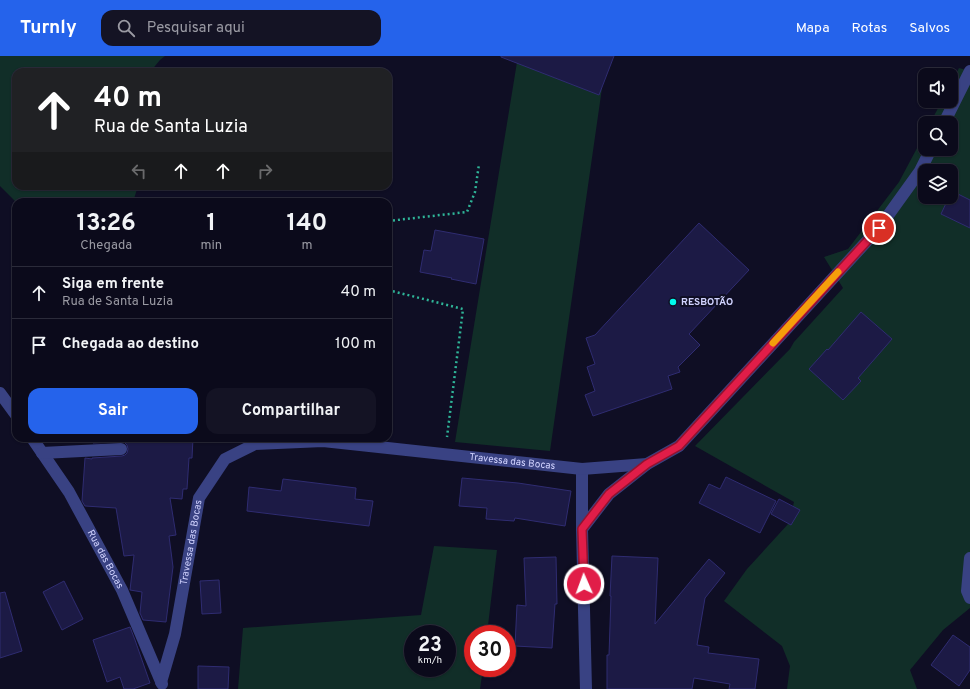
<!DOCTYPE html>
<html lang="pt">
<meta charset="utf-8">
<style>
body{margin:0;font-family:Overpass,sans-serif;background:#141324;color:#f1f3f6;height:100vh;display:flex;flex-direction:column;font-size:15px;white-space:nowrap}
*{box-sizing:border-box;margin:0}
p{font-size:13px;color:#9a9aa3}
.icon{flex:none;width:22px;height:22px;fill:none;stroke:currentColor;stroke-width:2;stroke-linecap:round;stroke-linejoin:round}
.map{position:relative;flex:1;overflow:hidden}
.drawer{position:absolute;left:12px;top:142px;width:380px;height:244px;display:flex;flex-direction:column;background:#0b0a1b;border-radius:12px;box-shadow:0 1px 3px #0004,0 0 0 1px #2b2b3a}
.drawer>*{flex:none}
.top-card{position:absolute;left:12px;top:12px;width:380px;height:122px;border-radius:12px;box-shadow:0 1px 3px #0004,0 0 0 1px #2b2b3a;background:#202124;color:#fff;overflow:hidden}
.tools{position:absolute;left:918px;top:12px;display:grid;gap:8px}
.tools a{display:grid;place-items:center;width:40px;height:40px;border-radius:8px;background:#0b0a1b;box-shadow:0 1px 3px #0004,0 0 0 1px #2b2b3a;font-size:20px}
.speed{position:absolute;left:404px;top:569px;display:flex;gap:8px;font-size:20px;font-weight:700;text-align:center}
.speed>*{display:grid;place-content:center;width:52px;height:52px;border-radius:50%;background:#0b0a1b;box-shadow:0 1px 3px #0004,0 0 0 1px #2b2b3a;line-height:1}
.speed small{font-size:10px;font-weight:400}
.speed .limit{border:6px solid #d22;background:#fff;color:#111}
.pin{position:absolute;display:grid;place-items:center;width:34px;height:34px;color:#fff;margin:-17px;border:2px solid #fff;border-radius:50%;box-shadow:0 1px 4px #0007}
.me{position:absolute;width:44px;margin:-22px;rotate:358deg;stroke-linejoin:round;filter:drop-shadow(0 0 3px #0008)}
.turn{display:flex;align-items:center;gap:14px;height:84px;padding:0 16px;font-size:18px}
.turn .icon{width:52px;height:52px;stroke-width:2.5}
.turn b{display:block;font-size:28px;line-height:34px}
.lanes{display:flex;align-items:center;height:38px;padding:0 16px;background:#0003;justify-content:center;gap:20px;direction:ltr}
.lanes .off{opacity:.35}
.eta{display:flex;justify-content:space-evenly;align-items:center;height:68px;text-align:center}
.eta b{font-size:24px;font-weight:700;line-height:28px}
.primary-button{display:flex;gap:8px;margin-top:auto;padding:8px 16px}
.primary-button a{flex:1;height:46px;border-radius:12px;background:#2563eb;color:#fff;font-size:16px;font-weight:700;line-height:46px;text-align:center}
.primary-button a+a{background:#141324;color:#f1f3f6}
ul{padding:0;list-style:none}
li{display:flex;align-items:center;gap:12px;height:52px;padding:0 16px;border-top:1px solid #2b2b3a}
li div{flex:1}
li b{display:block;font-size:15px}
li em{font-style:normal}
header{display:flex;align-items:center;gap:24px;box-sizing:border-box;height:56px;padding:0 20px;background:#2563eb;color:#fff}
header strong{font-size:19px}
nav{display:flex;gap:22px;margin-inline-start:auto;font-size:14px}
.search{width:280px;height:36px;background:#141324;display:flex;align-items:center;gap:10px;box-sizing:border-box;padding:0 14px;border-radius:12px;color:#9a9aa3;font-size:15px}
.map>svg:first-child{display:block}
.green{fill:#112e28;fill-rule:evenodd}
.building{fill:#1c1a45;stroke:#2f2c71}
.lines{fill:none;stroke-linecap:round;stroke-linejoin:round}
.path{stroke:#2fb598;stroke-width:2.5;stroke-dasharray:2 3;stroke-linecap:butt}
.minor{stroke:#394283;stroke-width:12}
.route-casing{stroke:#92132f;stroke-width:10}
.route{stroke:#e11d48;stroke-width:7}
.slow{stroke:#f59e0b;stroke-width:7}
.poi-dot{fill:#01fbee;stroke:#0f0e24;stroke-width:1.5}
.labels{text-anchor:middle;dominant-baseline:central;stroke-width:4;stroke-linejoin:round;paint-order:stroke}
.poi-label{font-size:10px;font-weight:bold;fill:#d1d3ff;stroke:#0f0e24;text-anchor:start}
.street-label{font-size:10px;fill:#d1d3ff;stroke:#0f0e24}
</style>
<header>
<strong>Turnly</strong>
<div class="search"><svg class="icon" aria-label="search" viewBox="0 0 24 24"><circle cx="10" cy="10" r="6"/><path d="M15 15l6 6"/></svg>Pesquisar aqui</div>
<nav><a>Mapa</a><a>Rotas</a><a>Salvos</a></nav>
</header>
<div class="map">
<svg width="970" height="633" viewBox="0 0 970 633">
<rect width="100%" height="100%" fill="#0f0e24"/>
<path class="green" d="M0 0H165L160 4 150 16H16V130H138L133 146H16L0 130Z
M518 0 602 32 550 395 455 386Z
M959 12 970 15V552L943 574 910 614 917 633H787L790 610 782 590 724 545 747 513 789 467 794 446 695 390 790 293 794 286 843 232 824 201 848 193 899 126 925 77V93H951V67H930L942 45H951V28ZM925 115H951V141H925Z
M434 490 497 494 487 578H473V612H483L480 633H238L243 572 421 559ZM413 578H447V612H413Z"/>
<path class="building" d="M501 0H614L599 39 501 1Z
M952 135 970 144V172L941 158 949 141H951Z
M699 167 749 214 689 278 700 289 678 311 680 316 668 320 672 333 593 360 585 339 595 335 587 311 595 308 586 282 595 279Z
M435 174 484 183 476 228 451 223 452 222 420 216 424 194 431 195Z
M861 256 892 283 858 322 861 325 843 344 809 313 827 293 828 294Z
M94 382H193L192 402H189L187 433H183L182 443 170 442 176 479 169 480 173 511 166 566 143 564 140 557 142 536 130 534 134 499 124 500 116 452 85 450 82 445 85 402 92 403V402L122 400 125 399 127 397 128 393 127 389 124 386H121L93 387Z
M726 421 776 445 760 477 699 447 709 428 720 433Z
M462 422 518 427 571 435 565 470 515 462 514 465 486 463 487 452 459 450Z
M283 423 356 432 355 443 373 445 369 470 247 455 249 431 281 435Z
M779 443 800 454 791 469 771 458Z
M612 500 658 502 655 568 709 503 725 517 705 542 697 589 709 591 708 597 759 603 755 633H729L730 628 694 622 692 633H607V599H609L611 540H610Z
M556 501 557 548H555L552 592 515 590 517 549 526 550 524 502Z
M219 524 221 557 202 558 200 525Z
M64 525 83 563 62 574 43 536Z
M5 536 22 595 0 602V537Z
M130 571 135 584 150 627 133 633H124L120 621 107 626 93 584Z
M953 579 970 591V614L959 630 931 609Z
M198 610 229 611 228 633H198Z"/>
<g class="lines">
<path class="path" d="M388 165 467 156 475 136 479 108
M388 234 463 253 447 381"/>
<g class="minor">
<path d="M944 67 970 15"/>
<path d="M0 337 16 359"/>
<path id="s1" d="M32 382 69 436 122 534 162 628"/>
<path d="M42 397 121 393"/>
<path d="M582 473V413"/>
<path d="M970 502 967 535 970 542"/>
<path id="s2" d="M161 626 175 578 199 442 225 403 255 388 323 385 582 413 647 408 679 390 879 172 920 115 931 93"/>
<path d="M586 633 582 473 609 438 647 408"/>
</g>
</g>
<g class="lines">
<defs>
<path id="route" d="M584 528 582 473 609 438 647 408 679 390 879 172"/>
</defs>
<use href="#route" class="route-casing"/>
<use href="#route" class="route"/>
<path class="slow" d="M773 287 838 216"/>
</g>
<circle class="poi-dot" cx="673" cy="246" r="4"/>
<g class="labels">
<g class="poi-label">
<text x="681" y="246">RESBOTÃO</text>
</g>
<g class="street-label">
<text stroke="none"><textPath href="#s2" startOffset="527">Travessa das Bocas</textPath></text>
<text stroke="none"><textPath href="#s2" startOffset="143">Travessa das Bocas</textPath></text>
<text stroke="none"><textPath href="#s1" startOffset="142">Rua das Bocas</textPath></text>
</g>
</g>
</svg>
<div class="tools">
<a><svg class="icon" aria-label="sound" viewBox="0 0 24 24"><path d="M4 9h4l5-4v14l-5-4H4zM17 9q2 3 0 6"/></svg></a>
<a><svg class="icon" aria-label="search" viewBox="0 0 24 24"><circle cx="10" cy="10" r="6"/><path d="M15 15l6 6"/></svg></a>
<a><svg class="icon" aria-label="layers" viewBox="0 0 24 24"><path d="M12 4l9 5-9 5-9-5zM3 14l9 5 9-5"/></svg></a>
</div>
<div class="speed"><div>23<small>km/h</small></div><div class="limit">30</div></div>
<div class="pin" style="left:879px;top:172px;background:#d93025"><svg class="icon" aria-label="arrive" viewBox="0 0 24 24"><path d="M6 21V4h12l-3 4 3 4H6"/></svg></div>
<svg class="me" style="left:584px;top:528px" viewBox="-20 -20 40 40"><circle r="17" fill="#e11d48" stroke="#fff" stroke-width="3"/><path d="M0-11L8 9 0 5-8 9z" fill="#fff"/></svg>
<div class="top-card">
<div class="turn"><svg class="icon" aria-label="ahead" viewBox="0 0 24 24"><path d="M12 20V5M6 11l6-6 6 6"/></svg><div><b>40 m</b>Rua de Santa Luzia</div></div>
<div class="lanes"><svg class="icon off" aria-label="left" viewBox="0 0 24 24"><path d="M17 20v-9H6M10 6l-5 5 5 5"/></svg><svg class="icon" aria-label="ahead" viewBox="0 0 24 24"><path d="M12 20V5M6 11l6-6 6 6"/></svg><svg class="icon" aria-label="ahead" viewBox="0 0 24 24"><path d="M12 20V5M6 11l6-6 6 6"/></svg><svg class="icon off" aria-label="right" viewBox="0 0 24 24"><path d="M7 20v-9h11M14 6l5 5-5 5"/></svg></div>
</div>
<section class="drawer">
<div class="eta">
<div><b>13:26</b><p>Chegada</p></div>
<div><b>1</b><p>min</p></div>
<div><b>140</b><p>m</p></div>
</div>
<ul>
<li><svg class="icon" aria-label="ahead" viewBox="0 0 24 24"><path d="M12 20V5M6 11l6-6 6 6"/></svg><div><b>Siga em frente</b><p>Rua de Santa Luzia</p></div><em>40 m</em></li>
<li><svg class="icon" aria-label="arrive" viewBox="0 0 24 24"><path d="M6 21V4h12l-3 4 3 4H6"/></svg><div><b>Chegada ao destino</b></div><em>100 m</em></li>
</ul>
<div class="primary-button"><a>Sair</a><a>Compartilhar</a></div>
</section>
</div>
